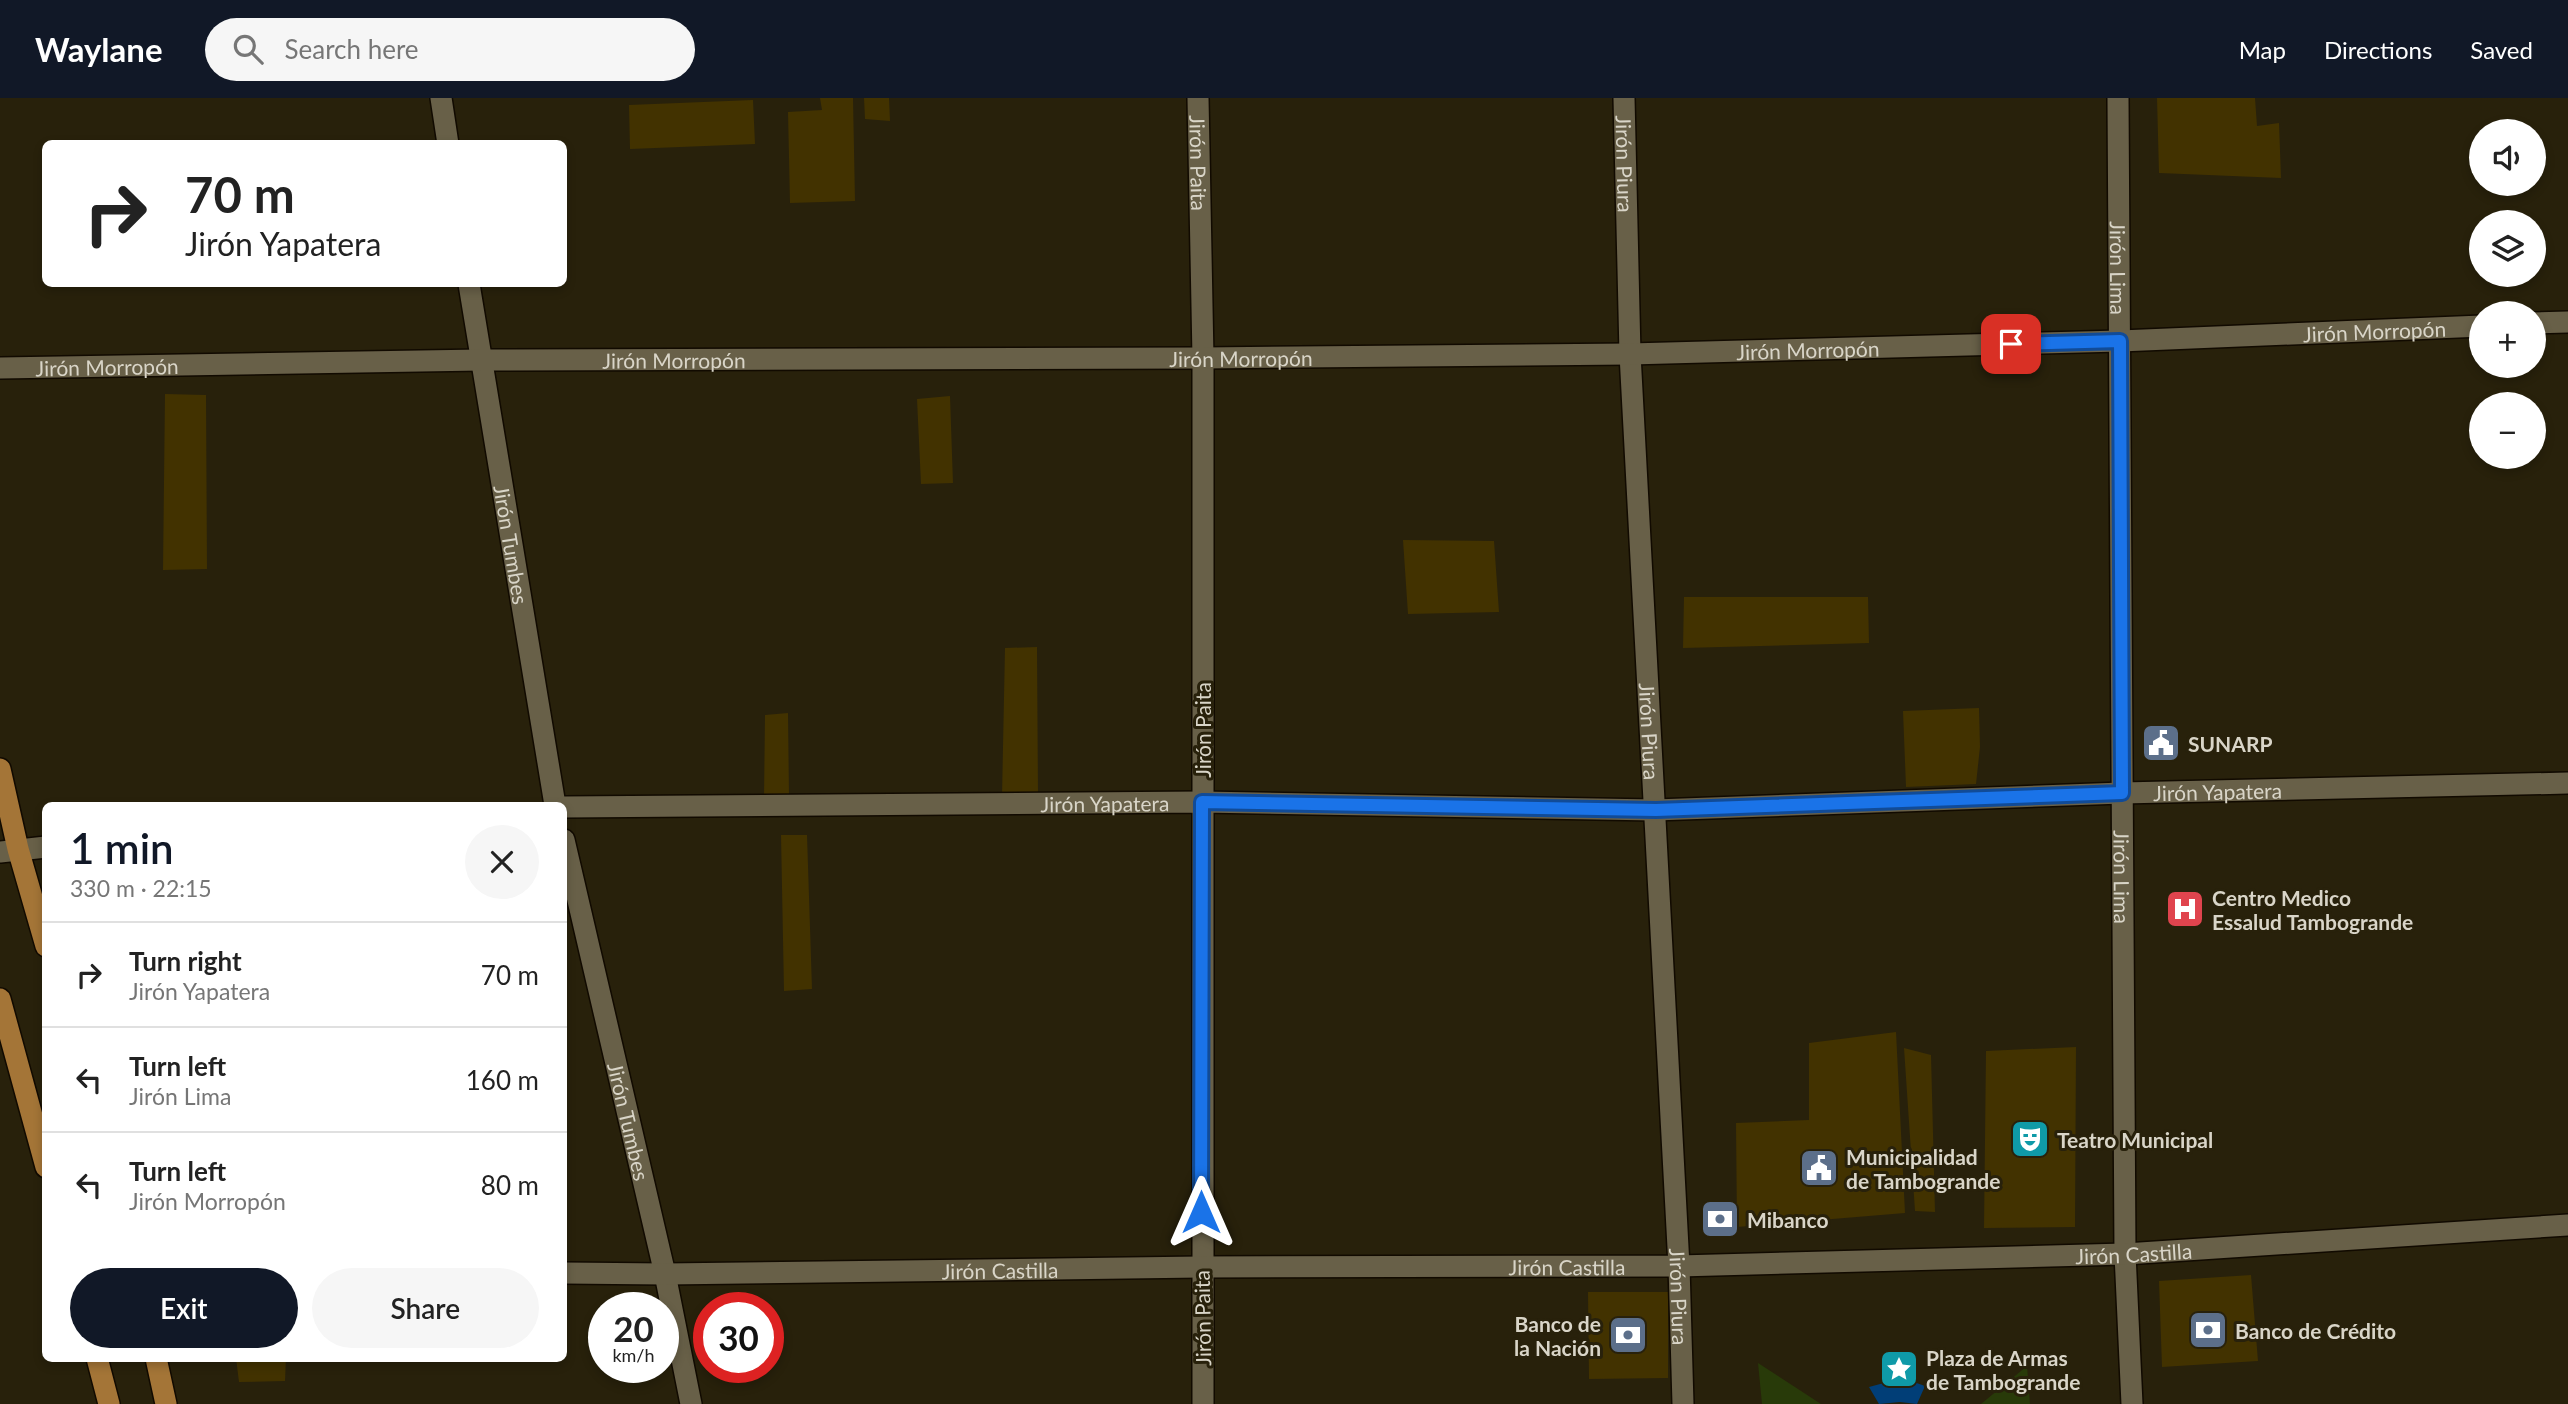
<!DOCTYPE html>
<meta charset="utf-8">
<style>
body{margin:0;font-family:Lato,sans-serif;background:#f6f6f6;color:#222;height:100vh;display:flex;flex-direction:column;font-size:26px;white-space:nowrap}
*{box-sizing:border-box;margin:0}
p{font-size:23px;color:#767676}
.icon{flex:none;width:38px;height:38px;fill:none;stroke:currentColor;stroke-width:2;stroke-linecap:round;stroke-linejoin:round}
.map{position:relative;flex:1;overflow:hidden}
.details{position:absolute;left:42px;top:704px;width:525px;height:560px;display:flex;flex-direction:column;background:#fff;border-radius:10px;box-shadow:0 4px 10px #0003}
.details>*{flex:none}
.top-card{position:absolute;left:42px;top:42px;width:525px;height:147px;border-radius:10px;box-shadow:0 4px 10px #0003;background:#fff;color:#222;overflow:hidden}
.fabs{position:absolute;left:2469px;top:21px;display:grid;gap:14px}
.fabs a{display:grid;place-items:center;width:77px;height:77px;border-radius:50%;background:#fff;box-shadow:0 4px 10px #0003;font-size:35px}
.speed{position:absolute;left:588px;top:1194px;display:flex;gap:14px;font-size:35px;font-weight:700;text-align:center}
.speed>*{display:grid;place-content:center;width:91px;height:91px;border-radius:50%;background:#fff;box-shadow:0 4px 10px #0003;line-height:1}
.speed small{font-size:18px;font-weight:400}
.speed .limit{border:10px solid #d22;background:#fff;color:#111}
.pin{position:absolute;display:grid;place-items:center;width:60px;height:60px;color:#fff;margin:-30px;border-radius:14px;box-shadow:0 4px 10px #0006}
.me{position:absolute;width:77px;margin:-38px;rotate:0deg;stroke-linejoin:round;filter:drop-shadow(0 0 5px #0008)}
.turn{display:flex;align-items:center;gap:24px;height:147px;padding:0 28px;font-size:32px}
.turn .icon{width:91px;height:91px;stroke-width:2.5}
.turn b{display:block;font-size:49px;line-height:60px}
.round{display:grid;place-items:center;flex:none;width:74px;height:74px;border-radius:37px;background:#f6f6f6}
.summary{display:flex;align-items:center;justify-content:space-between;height:119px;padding:0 28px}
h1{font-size:42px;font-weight:600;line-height:52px;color:#111827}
.button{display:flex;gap:14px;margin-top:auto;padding:14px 28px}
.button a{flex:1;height:80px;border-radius:42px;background:#111827;color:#fff;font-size:28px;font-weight:600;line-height:80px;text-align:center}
.button a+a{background:#f6f6f6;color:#222}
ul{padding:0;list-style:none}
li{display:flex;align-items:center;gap:21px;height:105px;padding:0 28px;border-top:2px solid #e0e0e0}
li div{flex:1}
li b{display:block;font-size:26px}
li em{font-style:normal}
header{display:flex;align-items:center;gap:42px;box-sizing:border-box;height:98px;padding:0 35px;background:#111827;color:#fff}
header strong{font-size:33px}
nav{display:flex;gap:38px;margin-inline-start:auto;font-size:24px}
.search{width:490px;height:63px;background:#f6f6f6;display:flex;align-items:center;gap:18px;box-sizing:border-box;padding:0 24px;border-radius:38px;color:#767676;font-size:26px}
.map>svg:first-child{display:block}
.green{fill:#283a09}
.water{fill:#013e77}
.building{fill:#423200}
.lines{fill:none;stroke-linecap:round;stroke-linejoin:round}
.minor-casing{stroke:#110a00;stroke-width:24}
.major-casing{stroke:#110a00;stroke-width:24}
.minor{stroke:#686048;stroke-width:21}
.major{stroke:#a47537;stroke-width:21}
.route-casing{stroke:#114b97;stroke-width:18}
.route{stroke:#1a73e8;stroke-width:12}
.labels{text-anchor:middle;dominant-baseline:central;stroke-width:6;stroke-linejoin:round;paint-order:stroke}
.street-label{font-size:21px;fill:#d9d5c8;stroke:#28210b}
.poi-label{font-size:21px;font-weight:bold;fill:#d9d5c8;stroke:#28210b;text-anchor:start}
</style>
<header>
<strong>Waylane</strong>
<div class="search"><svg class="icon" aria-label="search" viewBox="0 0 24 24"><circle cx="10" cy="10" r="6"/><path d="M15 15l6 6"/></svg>Search here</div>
<nav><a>Map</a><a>Directions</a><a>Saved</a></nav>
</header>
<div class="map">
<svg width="2568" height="1306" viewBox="0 0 2568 1306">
<rect width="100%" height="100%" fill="#28210b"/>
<path class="green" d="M1758 1265 1821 1306H1762Z
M2027 1268 2030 1306H1981Z"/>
<path class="water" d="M1895 1282 1911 1283 1925 1288 1917 1306 1900 1304 1879 1306 1869 1289Z"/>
<path class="building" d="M820 0H853L855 103 790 105 788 14 822 12Z
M864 0H889L890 23 865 21Z
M2157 0H2255L2257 28 2279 25 2281 80 2159 75Z
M753 2 755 46 630 51 629 7Z
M165 296 206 297 207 471 163 472Z
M950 298 953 385 921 386 917 301Z
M1403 442 1494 443 1499 514 1408 516Z
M1684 499H1868L1869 545 1683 550Z
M1037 549 1038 696 1002 699 1005 550Z
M1979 610 1980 649 1976 686 1906 689 1903 613Z
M788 615 789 698 764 700 765 617Z
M781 737H807L812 891 784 893Z
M1896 934 1905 1115 1737 1129 1736 1025 1809 1022V945Z
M2076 949 2075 1129 1984 1130 1986 953Z
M1904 950 1931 957 1935 1114 1915 1113Z
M2251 1177 2258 1263 2162 1269 2159 1183Z
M1588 1194H1668V1280L1589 1281Z
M236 1260H286L285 1283 239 1284Z"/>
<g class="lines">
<defs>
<g id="minor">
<path d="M441 0 448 46"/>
<path id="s1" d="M1198 0 1203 260V1306"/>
<path id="s2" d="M1624 0 1630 256 1679 1168 1683 1306"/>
<path id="s3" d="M2118 0 2125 1156 2132 1306"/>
<path id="s4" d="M469 186 555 707"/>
<path d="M2534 225 2568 224"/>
<path id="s5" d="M0 270 481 262 1203 260 1630 256 2120 243 2482 228"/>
<path id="s6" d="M564 709 1202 704 1655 712 2122 695 2568 685"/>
<path id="s7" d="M564 742 665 1176 691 1306"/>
<path d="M0 754 46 749"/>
<path id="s8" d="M564 1175 665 1176 1201 1169 1679 1168 2125 1156 2568 1127"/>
</g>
<path id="major" d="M0 671 18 751 46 848
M0 901 46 1069
M97 1260 109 1306
M156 1260 166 1306"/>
</defs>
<use href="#minor" class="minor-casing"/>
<use href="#major" class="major-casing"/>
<use href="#minor" class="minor"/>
<use href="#major" class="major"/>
</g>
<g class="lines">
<defs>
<path id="route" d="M1201 1114 1202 704 1656 712 2122 695 2120 243 2011 246"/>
</defs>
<use href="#route" class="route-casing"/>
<use href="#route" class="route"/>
</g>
<defs>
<symbol id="civic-square" viewBox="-11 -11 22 22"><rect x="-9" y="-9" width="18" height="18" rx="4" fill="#5c6f8a" stroke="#28210b"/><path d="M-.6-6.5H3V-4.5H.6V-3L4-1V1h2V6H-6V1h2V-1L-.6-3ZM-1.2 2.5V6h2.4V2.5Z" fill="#fff"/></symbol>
<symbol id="hospital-square" viewBox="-11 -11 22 22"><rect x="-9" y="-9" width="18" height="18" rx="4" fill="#e0444e" stroke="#28210b"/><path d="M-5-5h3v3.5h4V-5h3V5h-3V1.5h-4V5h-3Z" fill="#fff"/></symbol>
<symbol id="theatre-square" viewBox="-11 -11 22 22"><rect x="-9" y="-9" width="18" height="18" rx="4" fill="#0f9aa8" stroke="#28210b"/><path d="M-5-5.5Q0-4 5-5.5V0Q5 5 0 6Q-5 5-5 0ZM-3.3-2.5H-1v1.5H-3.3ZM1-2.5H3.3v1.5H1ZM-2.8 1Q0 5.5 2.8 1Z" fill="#fff"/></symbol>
<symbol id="bank-square" viewBox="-11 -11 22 22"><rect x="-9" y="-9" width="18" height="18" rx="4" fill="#5c6f8a" stroke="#28210b"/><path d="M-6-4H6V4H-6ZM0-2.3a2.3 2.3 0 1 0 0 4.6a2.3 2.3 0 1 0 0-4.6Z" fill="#fff"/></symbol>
<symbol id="sight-square" viewBox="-11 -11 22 22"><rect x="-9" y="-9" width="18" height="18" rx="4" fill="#0f9aa8" stroke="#28210b"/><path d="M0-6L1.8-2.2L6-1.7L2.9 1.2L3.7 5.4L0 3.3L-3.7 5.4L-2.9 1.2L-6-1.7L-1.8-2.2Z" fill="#fff"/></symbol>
</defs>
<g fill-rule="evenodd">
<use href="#civic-square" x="2139" y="623" width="44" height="44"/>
<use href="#hospital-square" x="2163" y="789" width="44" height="44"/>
<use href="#theatre-square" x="2008" y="1019" width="44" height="44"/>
<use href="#civic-square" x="1797" y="1048" width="44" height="44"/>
<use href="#bank-square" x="1698" y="1099" width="44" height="44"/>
<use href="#bank-square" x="2186" y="1210" width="44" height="44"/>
<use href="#bank-square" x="1606" y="1215" width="44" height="44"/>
<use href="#sight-square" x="1877" y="1249" width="44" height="44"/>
</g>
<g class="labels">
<g class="street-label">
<text stroke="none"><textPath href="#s1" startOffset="65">Jirón Paita</textPath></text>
<text stroke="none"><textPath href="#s2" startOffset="66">Jirón Piura</textPath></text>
<text stroke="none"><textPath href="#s3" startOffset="170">Jirón Lima</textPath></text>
<text stroke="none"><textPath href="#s5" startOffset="2375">Jirón Morropón</textPath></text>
<text stroke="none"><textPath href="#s5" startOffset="1808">Jirón Morropón</textPath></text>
<text stroke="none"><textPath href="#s5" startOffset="1241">Jirón Morropón</textPath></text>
<text stroke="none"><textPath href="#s5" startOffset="674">Jirón Morropón</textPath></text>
<text stroke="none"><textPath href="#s5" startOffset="107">Jirón Morropón</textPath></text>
<text stroke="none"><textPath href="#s4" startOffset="264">Jirón Tumbes</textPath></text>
<text transform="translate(1202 632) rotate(-90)">Jirón Paita</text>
<text stroke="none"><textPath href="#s2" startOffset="634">Jirón Piura</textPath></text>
<text stroke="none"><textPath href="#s6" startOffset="1654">Jirón Yapatera</textPath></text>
<text stroke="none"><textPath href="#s6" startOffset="541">Jirón Yapatera</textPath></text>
<text stroke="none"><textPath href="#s3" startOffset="779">Jirón Lima</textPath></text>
<text stroke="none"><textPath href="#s7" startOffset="289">Jirón Tumbes</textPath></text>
<text stroke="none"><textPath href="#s8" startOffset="1570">Jirón Castilla</textPath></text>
<text stroke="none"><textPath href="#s8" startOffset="1003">Jirón Castilla</textPath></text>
<text stroke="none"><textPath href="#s8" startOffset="436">Jirón Castilla</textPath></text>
<text stroke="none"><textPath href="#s2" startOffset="1200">Jirón Piura</textPath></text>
<text transform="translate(1202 1220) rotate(-91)">Jirón Paita</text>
</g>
<g class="poi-label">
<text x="2188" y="645">SUNARP</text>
<text x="2212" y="799">Centro Medico<tspan x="2212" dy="24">Essalud Tambogrande</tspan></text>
<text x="2057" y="1041">Teatro Municipal</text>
<text x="1846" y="1058">Municipalidad<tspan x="1846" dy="24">de Tambogrande</tspan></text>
<text x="1747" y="1121">Mibanco</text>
<text x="1601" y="1225" text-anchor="end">Banco de<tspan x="1601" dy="24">la Nación</tspan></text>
<text x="2235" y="1232">Banco de Crédito</text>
<text x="1926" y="1259">Plaza de Armas<tspan x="1926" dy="24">de Tambogrande</tspan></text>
</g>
</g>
</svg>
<div class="fabs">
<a><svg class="icon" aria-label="sound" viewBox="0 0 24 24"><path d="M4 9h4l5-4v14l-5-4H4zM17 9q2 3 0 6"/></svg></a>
<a><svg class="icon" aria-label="layers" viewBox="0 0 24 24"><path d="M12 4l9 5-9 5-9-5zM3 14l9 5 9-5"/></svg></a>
<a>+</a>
<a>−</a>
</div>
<div class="speed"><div>20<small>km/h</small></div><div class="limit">30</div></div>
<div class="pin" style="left:2011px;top:246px;background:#d93025"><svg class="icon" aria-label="arrive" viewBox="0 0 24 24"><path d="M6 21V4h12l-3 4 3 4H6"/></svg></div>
<svg class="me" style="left:1201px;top:1114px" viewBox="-20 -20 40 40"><path d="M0-17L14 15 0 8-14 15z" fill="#1a73e8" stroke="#fff" stroke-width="4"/></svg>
<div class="top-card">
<div class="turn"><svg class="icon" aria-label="right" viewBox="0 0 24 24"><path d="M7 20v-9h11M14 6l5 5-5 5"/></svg><div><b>70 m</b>Jirón Yapatera</div></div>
</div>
<section class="details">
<div class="summary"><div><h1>1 min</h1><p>330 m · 22:15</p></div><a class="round"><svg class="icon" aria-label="close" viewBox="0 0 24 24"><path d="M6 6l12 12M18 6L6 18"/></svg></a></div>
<ul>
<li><svg class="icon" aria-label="right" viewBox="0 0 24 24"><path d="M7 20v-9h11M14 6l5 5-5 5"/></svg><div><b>Turn right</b><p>Jirón Yapatera</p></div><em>70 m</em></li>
<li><svg class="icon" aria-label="left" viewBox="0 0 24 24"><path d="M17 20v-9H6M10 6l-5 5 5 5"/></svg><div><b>Turn left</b><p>Jirón Lima</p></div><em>160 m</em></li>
<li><svg class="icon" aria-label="left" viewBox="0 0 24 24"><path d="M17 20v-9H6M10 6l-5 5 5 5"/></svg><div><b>Turn left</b><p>Jirón Morropón</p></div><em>80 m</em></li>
</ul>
<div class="button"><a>Exit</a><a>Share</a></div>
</section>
</div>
